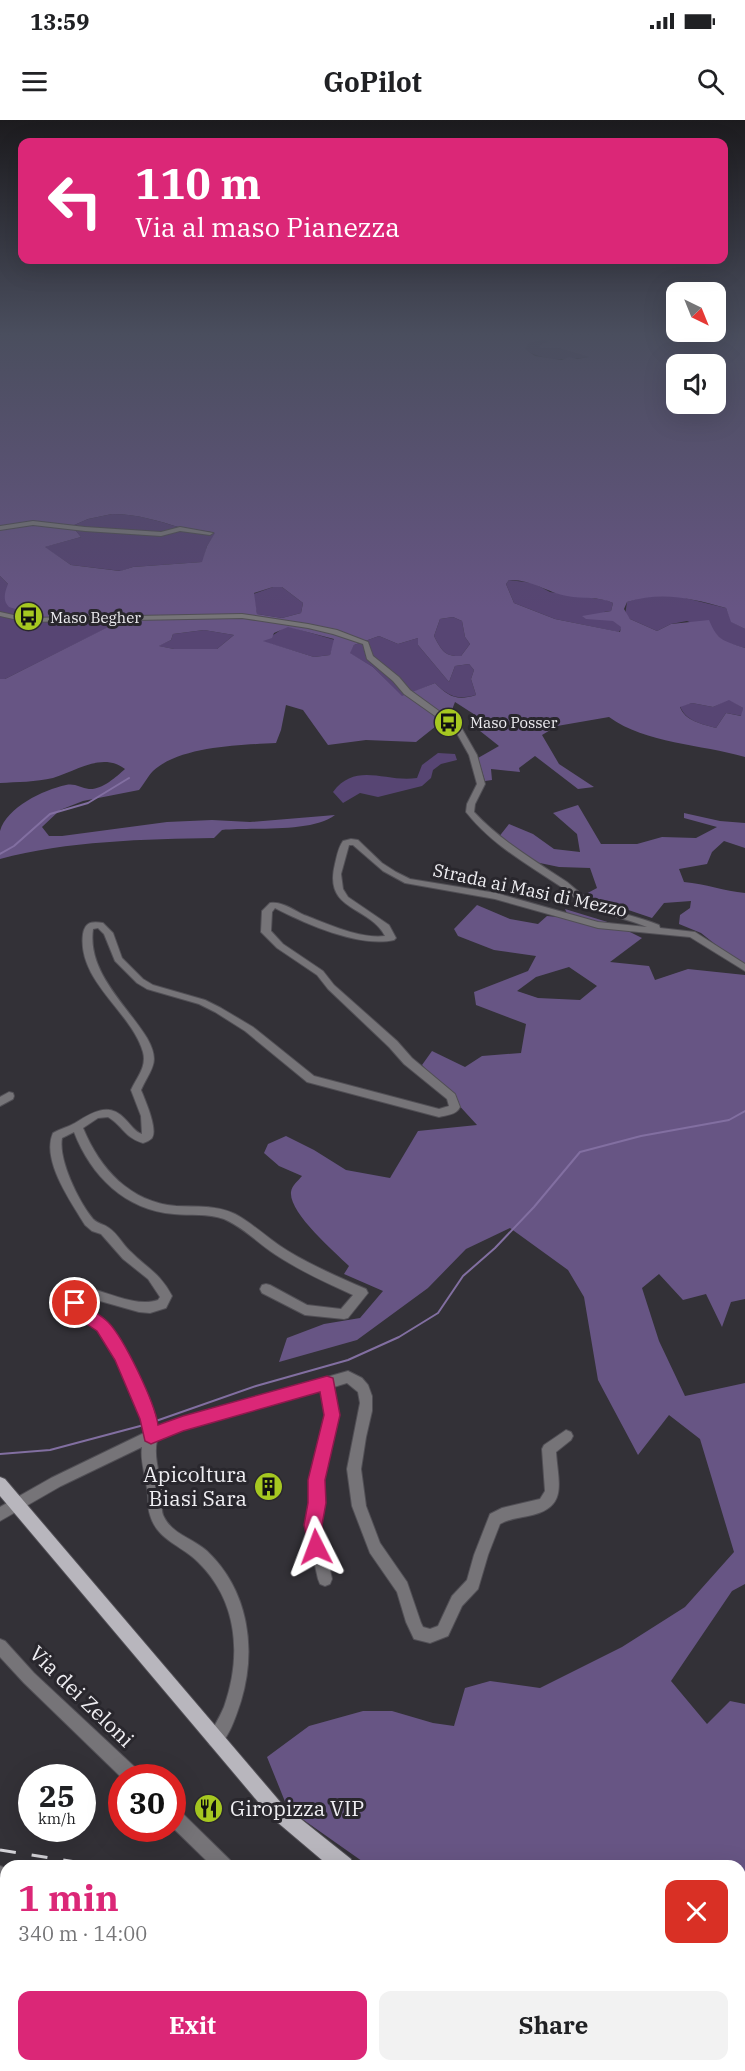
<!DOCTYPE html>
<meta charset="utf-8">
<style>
body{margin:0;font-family:"IBM Plex Serif",serif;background:#f2f2f2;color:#202124;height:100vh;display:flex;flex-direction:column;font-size:22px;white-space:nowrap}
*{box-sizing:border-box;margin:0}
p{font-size:20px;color:#757577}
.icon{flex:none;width:33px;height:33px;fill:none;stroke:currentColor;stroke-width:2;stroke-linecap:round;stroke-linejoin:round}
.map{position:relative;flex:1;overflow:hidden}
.side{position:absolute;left:0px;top:1740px;width:746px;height:212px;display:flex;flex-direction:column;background:#fff;border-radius:18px 18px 0 0;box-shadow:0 6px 24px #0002}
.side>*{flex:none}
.banner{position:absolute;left:18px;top:18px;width:710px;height:126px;border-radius:12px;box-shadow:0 6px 24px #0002;background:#db2777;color:#fff;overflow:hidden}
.needle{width:39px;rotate:137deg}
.controls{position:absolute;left:666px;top:162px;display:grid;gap:12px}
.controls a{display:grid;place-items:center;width:60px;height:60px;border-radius:12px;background:#fff;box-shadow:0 6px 24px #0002;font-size:30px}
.speed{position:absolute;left:18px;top:1644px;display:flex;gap:12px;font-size:30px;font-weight:700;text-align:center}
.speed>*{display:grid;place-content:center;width:78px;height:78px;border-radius:50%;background:#fff;box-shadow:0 6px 24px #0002;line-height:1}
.speed small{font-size:15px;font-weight:400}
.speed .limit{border:9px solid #d22;background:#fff;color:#111}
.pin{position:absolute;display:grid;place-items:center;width:51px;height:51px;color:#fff;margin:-26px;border:3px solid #fff;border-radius:50%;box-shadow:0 2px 6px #0007}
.me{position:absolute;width:66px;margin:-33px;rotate:357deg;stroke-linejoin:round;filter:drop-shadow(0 0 4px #0008)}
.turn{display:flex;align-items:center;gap:21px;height:126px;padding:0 18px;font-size:27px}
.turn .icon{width:78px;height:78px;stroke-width:2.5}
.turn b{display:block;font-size:42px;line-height:51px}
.round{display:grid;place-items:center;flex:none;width:63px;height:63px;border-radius:12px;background:#f2f2f2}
.overview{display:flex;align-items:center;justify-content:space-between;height:102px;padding:0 18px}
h1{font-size:36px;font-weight:700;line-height:45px;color:#db2777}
.button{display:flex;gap:12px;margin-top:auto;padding:12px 18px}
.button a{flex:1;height:69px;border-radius:12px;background:#db2777;color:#fff;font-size:24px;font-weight:700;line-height:69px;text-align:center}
.button a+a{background:#f2f2f2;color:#202124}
.status{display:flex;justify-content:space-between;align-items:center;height:42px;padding:0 30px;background:#fff;direction:ltr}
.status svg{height:16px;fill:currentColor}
header{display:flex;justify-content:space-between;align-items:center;height:78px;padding:0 18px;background:#fff;font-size:27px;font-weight:700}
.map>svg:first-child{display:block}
.green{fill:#574573}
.forest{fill:#675584;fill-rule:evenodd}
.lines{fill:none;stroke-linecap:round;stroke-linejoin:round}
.stream{stroke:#826fa1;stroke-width:2}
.minor-casing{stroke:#514f55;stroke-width:2}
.major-casing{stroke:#514f55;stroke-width:2}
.minor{fill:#767478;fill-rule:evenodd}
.major{fill:#b8b6bd;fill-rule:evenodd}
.rail{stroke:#d4d3d8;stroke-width:3;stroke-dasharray:16 16;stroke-linecap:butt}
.route{fill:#db2777;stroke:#8e194d;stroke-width:1.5}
.labels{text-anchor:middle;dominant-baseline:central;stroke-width:6;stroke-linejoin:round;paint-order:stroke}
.far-poi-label{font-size:15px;fill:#efeef2;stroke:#29272d;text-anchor:start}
.street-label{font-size:18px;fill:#efeef2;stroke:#29272d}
.near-poi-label{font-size:21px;fill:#efeef2;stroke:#29272d;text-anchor:end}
.near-street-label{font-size:21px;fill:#efeef2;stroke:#29272d}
</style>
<div class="status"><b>13:59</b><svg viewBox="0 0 49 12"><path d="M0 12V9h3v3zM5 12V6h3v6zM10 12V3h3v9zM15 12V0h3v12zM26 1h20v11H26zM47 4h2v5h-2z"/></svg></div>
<header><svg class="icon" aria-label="menu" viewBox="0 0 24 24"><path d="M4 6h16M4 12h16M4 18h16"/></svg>GoPilot<svg class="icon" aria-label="search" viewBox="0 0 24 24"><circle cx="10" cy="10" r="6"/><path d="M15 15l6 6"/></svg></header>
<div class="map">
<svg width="745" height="1951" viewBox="0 0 745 1951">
<rect width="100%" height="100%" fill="#333137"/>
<path class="green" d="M545 220 549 221 541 228H558L590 237C568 240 544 242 524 229L529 223Z
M112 394C139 394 157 401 182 408 193 410 205 411 216 413L207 426 203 442 133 447 121 451 71 445 44 427 81 417 72 406 88 399Z
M0 456 8 464 105 499 113 505 5 559H0Z
M509 460 533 463 550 472 606 480 613 483 611 491 604 492 622 507 619 512 555 499 514 483 506 464Z
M273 467H282L303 483 301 493 282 498 257 494 253 474Z
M660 475 677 476 726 488 732 502 745 509V528L724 522 714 512 687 501 671 504 657 511 630 499 625 495 627 482 646 476Z
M453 497 462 501 465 517 470 524 461 536C444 537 441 529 434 516L440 499Z
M287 506 335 520 330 535 314 537 261 521C270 519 279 510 287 506Z
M204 510 234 515 217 529H174L158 526 171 520 173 514Z
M379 516 398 524 418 518V525L449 562 455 546 469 544 474 550 471 559 476 575C457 580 449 577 435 563L402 577 373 547 349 533 354 525Z
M729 579 743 588 742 596 726 593 716 608C702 604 685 601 680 586L692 583 713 587Z
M438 633 455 634 457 640 441 644 433 650 431 658 422 666 378 677 360 673 343 683 333 672C356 641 386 663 417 658L422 645Z"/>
<path class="forest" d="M0 215H745V509L731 502 726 488C691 478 662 471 627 482L624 489 630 499 657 511 671 504 709 500C718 522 725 521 745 528V637C701 624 646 624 609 597L557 606 542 615 559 644 594 667 578 669 535 636 519 648 520 652 491 649 492 660 485 661 478 638 499 626 475 607 483 600 455 582 450 595 416 622 366 620 328 625 303 590 286 585 281 610 276 623C241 625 180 626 153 651 148 656 144 664 139 670L83 681 60 690 42 707 49 716H62L167 702 212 700 250 702 335 695C312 713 252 707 222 710L214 718C146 719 66 721 0 739 0 731 0 719 0 711 7 687 43 670 66 665 75 663 81 668 89 669 102 670 116 657 125 649 102 632 77 651 53 658 36 662 17 662 0 663V559H5L112 505 105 499 45 498 9 487C2 480 5 472 8 464L0 456ZM545 220 548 222 540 225V228H558L589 237 577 239 569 237 562 240 535 236 525 229 529 223ZM676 244H716V284H676ZM112 394C138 394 158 401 182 408 193 410 205 410 215 413L207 426 202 442 133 447 120 451 71 445 45 427 81 417 72 406 88 399ZM509 460C531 459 546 472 567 476 583 479 598 476 613 483L611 491 582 496 586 499 613 501 621 507 620 512 555 499 514 483 506 464ZM273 467H282L303 483 301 493 282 498 257 494 254 473ZM453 497 462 501 465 517 470 524 461 536C444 537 441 529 434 516L440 499ZM288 507 334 519 330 535 314 537 263 521 272 518 274 513ZM204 510 234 515 217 529H174L159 526 171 520 173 514ZM379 516 398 524 418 518V525L449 562 455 546 469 544 474 550 471 559 476 575C457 581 449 577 435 563L402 576 373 547 350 533 354 525ZM729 580 743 588 741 596 726 593 716 608C702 604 685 601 680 587L692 583 713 587Z
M578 685 601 724H637L662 717 696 718 717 707 684 698V693L720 701 745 703V728L724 721 712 732 707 744 679 749 684 762C706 764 724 771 745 773V848L701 813 679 804 680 795 690 788 691 781 664 783 652 798 584 775 597 768 590 748 559 747 535 742 498 718 509 704 533 714 554 729 580 732 577 714 553 693Z
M477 785 510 799 538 804 547 796 569 798 565 789 614 804 642 818 610 842 649 846 655 860 688 849 745 855V1179L731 1182 722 1207 706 1174 683 1180 659 1154 642 1168 659 1221 685 1276 745 1263V1464L732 1471 671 1561 707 1604 730 1581 745 1584V1951H715L709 1946H740V1746H369L288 1689 267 1637 309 1606 363 1591H392L433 1603 454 1606 465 1568 490 1561 540 1568 622 1527 685 1487 734 1432 700 1319 669 1295 638 1335 598 1260 584 1177 568 1150 510 1108 466 1129 428 1168 357 1220 279 1242 287 1218 324 1204 360 1198 383 1171 344 1154 349 1146C334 1131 289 1093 291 1072 292 1065 298 1061 302 1056L279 1046 264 1033 268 1024 286 1016 314 1030 346 1050 390 1058 418 1011 477 1005 422 945 432 931 465 947 482 936 521 933 526 904 476 885 474 872 528 851 536 836 494 830 458 816 454 809ZM569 847 597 866 580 880 538 878 517 871 536 857Z"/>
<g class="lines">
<path class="stream" d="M0 734 14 726 50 694 88 683 129 658
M153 1302 256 1266 348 1240 399 1217 438 1193 463 1156 495 1128 534 1087 580 1032 641 1016 729 1000 745 991
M0 1334 50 1330 144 1305"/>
<defs>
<path id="minor" d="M33 401 85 407 161 412 180 407 213 413 210 415 180 411 161 416 85 411 33 405 0 410V406Z
M0 492 27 498 242 494 308 504 337 510 368 522 373 536 399 557 410 570 461 607 477 635 485 664 475 684 474 692C501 721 534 740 567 762 576 769 583 777 593 782 614 793 638 796 659 805L660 808 695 812 745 844V851L690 817 598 808 495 779 405 763 383 751 353 725H349L341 754 343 769 348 777 389 805 396 818 394 820C360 828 306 804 275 788L272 792 271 811 283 824 323 851 334 865 397 921 412 938 455 974 460 987C456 995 447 995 439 997L307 962 245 911 215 892 199 884 147 869 137 863 115 841 104 814 98 808 93 809C87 852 126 884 147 918 161 943 151 948 141 970 145 980 158 1009 152 1018 149 1021 146 1022 143 1023 125 1018 123 1006 108 997L98 998 83 1008C100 1049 130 1082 176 1086 196 1087 217 1085 235 1094 254 1104 269 1120 288 1131 313 1146 340 1158 366 1169L368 1173 348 1198 344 1199 305 1195 262 1173 260 1169 262 1165 266 1164 270 1165 307 1185 341 1189 353 1175C327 1163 300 1151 276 1135 259 1124 243 1107 224 1099 208 1093 190 1096 174 1094 125 1090 91 1056 74 1012L62 1018C58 1040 79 1082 93 1099 98 1104 104 1104 109 1108 118 1114 123 1125 131 1132 148 1149 160 1153 172 1176L166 1188 150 1193 139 1192 93 1179 83 1186C90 1190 97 1194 103 1199 127 1224 150 1274 157 1308L183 1298 348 1251 362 1258 368 1265 372 1276V1291L366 1317 361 1349 366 1386 380 1423 407 1462 421 1503 423 1507 430 1509 438 1506 452 1476 467 1460 474 1435 490 1394 502 1388 540 1379 545 1371 542 1329 544 1325 566 1310 571 1312 573 1316 571 1320 556 1332C558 1363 569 1388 528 1396 518 1398 509 1399 500 1404L488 1435 478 1469 462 1486 448 1516 430 1523 414 1519 406 1502 397 1472 370 1433 352 1386 347 1349 360 1283 358 1272 347 1263 334 1267 338 1295 324 1360V1383L320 1405 332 1459 330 1464 325 1466 320 1464 318 1459 306 1405 310 1383V1360L326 1295 322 1270 183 1310 157 1320C153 1339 161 1355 162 1374 163 1382 160 1390 164 1397 172 1414 194 1419 207 1431 248 1470 257 1528 241 1581 237 1593 228 1623 215 1628L210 1625 207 1620C212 1609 219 1599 224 1587 242 1536 238 1481 198 1442 181 1425 157 1420 150 1395 147 1386 149 1377 147 1368 145 1354 140 1340 142 1327L61 1366 0 1401V1387L51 1358 144 1313C138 1279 118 1229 92 1205 85 1199 77 1194 69 1190L67 1186 69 1182 92 1169C112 1174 138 1187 158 1180L160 1177 148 1159 123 1139 101 1114 92 1111 85 1105C71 1082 41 1040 53 1013 60 1009 68 1007 75 1003 91 993 109 981 125 999 131 1005 135 1012 142 1014L141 996 131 970C137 957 147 947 143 932 131 891 77 861 83 814 85 802 92 801 103 803L113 813 122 838 143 859 153 865 205 880 221 888 253 907 314 956 439 989 449 986 447 979 404 944 389 927 328 869 317 855 277 828 261 812 262 791 270 783C281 781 294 790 304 795 328 804 359 819 385 816 369 785 323 792 335 744 337 736 338 728 343 721L351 719 358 720 382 743 396 752 410 759 496 773 598 802 647 807C628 799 608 796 590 788 578 782 571 773 560 766 527 744 491 724 466 692L467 684 477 664 469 635 455 610 404 574 393 561 367 539 363 524 333 514 308 508 242 498 27 502 0 496Z
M9 972 13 973 14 976 13 979 0 986V977Z
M0 1519 5 1521 34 1553 140 1652 142 1658H122L24 1563 0 1537Z
M172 1687 178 1689 230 1740 232 1746H212L172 1707Z
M0 1746 6 1748V1764L0 1762Z"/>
<path id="major" d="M0 1357 5 1359 282 1684 351 1739 353 1746H329L270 1696 0 1376Z
M569 1946H593L595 1951H571Z"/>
</defs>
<use href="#minor" class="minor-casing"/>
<use href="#major" class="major-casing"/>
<use href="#minor" class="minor"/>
<use href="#major" class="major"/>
<path class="rail" d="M0 1730 102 1746
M529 1946 536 1951"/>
</g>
<linearGradient id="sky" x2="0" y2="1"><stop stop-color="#1c1b1e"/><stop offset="0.44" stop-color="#4a4e5e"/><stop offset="1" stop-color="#4a4e5e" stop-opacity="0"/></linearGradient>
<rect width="745" height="488" fill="url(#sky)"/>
<path class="route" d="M75 1176 81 1178C87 1190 98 1192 108 1202 124 1218 155 1283 158 1305L183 1296 327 1256 333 1258 340 1295 325 1360 326 1383 322 1405 325 1427 323 1433 316 1435 310 1433 304 1405 308 1383V1360L324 1295 320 1272 183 1311 151 1324 145 1321 140 1299 115 1240 97 1211 67 1191 65 1186 70 1178Z"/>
<defs>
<symbol id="bus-disc" viewBox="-11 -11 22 22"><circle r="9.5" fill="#a6c821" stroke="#29272d"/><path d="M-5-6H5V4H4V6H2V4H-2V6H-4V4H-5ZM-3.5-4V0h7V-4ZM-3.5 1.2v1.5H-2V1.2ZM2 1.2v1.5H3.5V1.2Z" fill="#111"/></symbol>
<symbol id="building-disc" viewBox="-11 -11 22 22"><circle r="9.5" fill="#a6c821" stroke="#29272d"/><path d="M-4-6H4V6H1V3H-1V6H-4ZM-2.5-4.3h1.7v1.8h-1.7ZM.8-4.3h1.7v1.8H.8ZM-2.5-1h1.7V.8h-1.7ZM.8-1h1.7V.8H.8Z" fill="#111"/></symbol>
<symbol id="restaurant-disc" viewBox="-11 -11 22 22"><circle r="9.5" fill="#a6c821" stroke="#29272d"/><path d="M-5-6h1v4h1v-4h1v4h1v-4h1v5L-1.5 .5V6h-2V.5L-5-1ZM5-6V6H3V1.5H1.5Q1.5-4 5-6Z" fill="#111"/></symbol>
</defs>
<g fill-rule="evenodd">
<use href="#bus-disc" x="12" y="480" width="33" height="33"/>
<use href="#bus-disc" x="432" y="586" width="33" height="33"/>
<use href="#building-disc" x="252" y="1350" width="33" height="33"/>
<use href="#restaurant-disc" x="192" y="1672" width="33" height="33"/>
</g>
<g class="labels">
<g class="far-poi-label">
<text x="50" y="497">Maso Begher</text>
<text x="470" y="602">Maso Posser</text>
</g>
<g class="street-label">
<text transform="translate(530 770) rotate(12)">Strada ai Masi di Mezzo</text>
</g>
<g class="near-poi-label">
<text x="247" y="1354">Apicoltura<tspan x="247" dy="24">Biasi Sara</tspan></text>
<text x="230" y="1688" text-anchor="start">Giropizza VIP</text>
</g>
<g class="near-street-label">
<text transform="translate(82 1576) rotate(44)">Via dei Zeloni</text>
</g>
</g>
</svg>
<div class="controls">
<a><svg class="needle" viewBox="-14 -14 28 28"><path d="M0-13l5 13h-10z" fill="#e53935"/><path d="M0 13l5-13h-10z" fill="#757577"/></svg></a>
<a><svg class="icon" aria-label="sound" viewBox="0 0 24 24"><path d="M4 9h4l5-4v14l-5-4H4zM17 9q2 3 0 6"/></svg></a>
</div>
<div class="speed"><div>25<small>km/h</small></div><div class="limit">30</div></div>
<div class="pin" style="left:75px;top:1183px;background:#d93025"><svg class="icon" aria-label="arrive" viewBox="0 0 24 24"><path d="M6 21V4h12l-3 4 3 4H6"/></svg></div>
<svg class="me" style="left:316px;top:1427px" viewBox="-20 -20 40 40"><path d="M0-17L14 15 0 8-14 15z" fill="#db2777" stroke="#fff" stroke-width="4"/></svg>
<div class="banner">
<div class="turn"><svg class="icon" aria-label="left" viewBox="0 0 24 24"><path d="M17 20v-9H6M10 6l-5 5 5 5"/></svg><div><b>110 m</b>Via al maso Pianezza</div></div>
</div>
<section class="side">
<div class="overview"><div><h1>1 min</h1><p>340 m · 14:00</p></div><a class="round" style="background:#d93025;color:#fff"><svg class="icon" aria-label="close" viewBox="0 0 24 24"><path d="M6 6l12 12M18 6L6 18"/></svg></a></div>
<div class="button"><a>Exit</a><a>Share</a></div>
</section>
</div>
